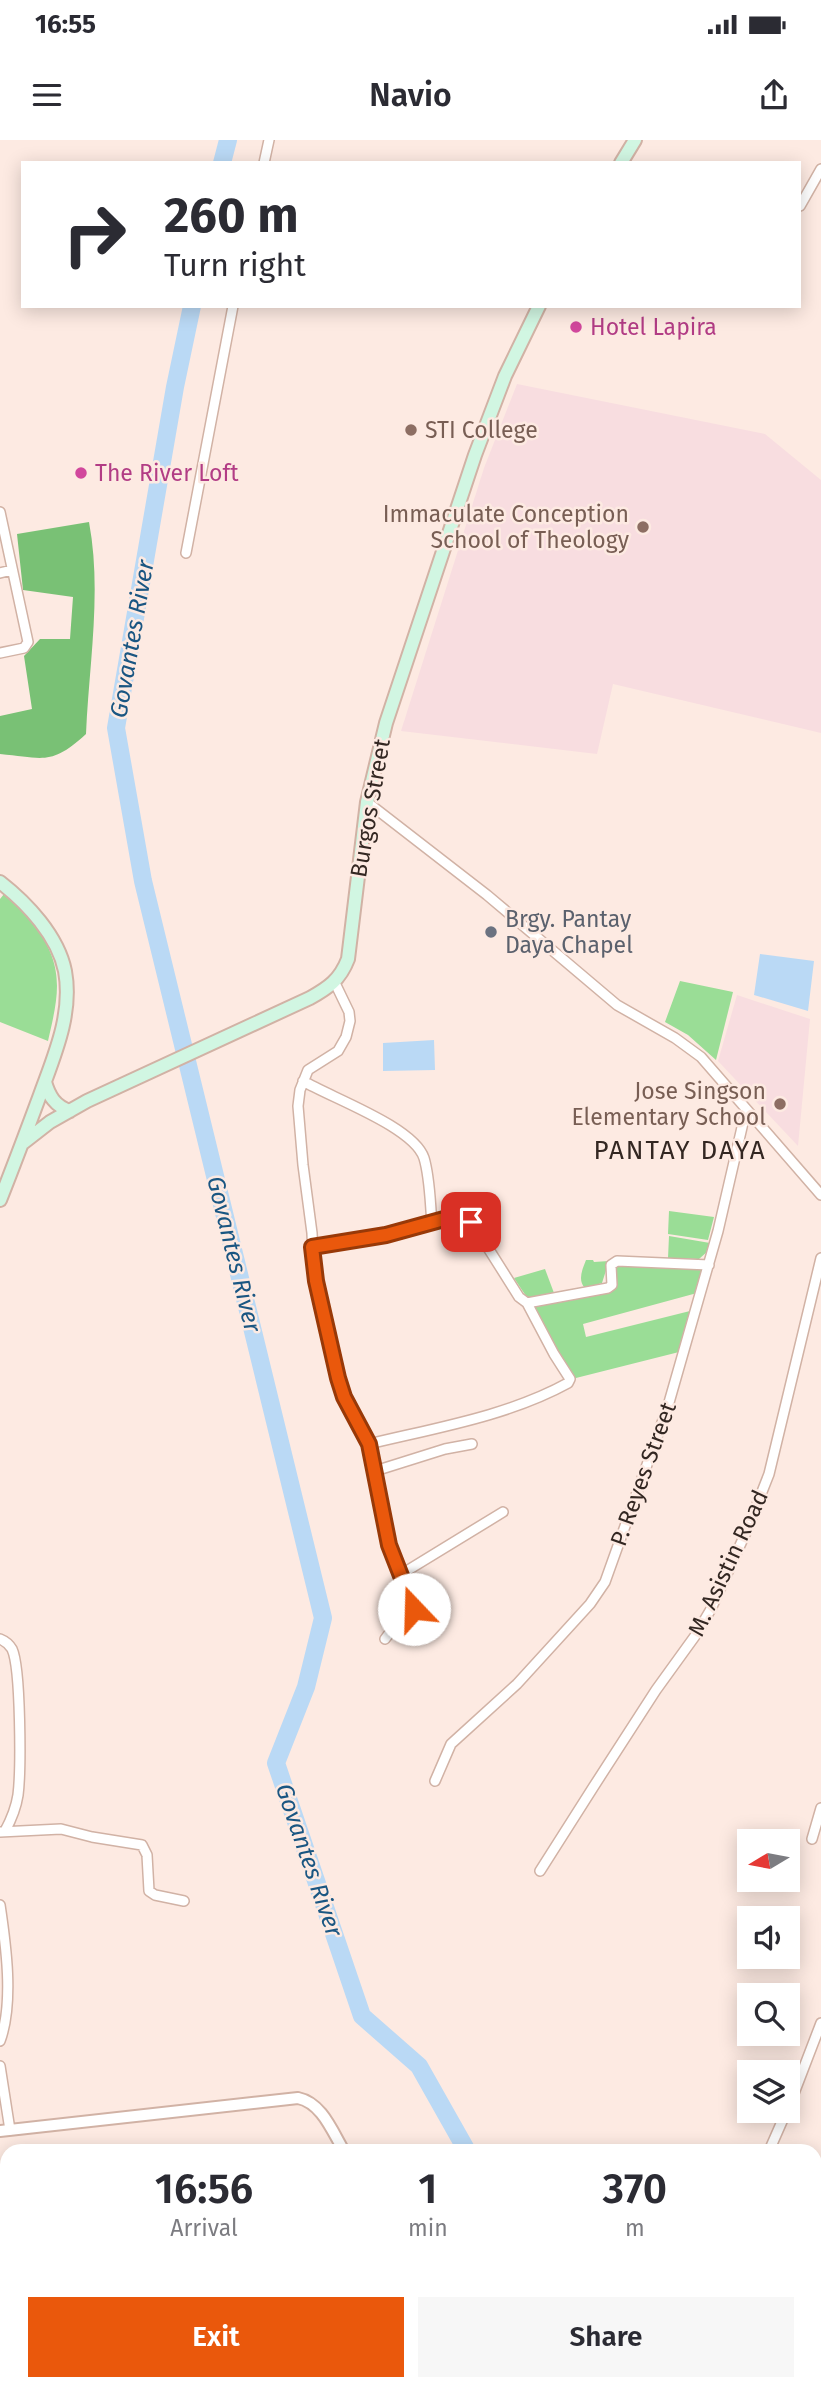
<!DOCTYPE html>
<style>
body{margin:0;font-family:"Fira Sans",sans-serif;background:#f7f7f7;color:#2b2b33;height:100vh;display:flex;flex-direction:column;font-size:26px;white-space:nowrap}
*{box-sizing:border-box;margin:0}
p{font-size:23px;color:#7c7c81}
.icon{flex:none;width:38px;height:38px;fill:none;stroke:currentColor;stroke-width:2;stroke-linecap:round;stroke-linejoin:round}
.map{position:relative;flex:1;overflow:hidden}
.drawer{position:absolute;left:0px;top:2004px;width:822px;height:247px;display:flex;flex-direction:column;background:#fff;border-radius:21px 21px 0 0;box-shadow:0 4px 18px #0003}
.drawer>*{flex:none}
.top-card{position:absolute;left:21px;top:21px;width:780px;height:147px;border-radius:0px;box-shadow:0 4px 18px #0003;background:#fff;color:#2b2b33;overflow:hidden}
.needle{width:46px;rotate:260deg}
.buttons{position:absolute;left:737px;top:1689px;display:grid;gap:14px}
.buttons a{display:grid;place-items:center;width:63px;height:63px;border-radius:0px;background:#fff;box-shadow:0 4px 18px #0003;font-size:35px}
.pin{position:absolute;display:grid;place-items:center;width:60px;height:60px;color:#fff;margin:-30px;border-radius:14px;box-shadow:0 4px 10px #0006}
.me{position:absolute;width:77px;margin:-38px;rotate:339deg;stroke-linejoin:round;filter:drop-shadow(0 0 5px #0008)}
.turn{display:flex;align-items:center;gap:24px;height:147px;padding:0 28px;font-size:32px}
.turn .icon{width:91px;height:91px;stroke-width:2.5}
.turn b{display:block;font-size:49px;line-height:60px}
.eta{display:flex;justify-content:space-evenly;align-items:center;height:119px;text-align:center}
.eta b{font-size:42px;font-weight:600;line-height:49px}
.primary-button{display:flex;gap:14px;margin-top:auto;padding:14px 28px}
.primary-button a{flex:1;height:80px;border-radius:0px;background:#ea580c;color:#fff;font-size:28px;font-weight:600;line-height:80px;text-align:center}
.primary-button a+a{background:#f7f7f7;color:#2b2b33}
.status{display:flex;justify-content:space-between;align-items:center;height:49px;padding:0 35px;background:#fff;direction:ltr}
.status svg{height:19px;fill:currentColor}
header{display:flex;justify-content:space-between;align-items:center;height:91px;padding:0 28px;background:#fff;font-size:32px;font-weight:600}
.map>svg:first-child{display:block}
.education{fill:#f8dde0}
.green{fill:#9add96}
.forest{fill:#79c175}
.water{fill:#bad9f5}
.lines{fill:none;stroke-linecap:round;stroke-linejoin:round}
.river{stroke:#bad9f5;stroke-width:18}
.minor-casing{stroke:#d1b2a5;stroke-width:12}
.tertiary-casing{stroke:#d1b2a5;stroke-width:14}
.secondary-casing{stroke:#d1b2a5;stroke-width:16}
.minor{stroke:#fff;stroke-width:9}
.tertiary{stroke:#fff;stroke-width:10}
.secondary{stroke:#d1f6e2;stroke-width:12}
.route-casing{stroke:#983908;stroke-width:18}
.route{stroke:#ea580c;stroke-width:12}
.hotel-dot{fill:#d1479c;stroke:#fdeae2;stroke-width:2.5}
.education-dot{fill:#8d6e63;stroke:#fdeae2;stroke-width:2.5}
.worship-dot{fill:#6b7280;stroke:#fdeae2;stroke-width:2.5}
.labels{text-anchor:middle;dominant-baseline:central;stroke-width:5;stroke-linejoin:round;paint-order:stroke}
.hotel-label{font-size:23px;fill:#b23c85;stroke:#fdeae2;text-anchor:start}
.education-label{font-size:23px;fill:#785e54;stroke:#fdeae2;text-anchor:end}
.street-label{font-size:23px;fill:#332722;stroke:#fdeae2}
.worship-label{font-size:23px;fill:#5b616d;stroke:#fdeae2;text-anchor:start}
.water-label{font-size:24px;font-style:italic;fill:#1a5682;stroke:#fdeae2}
.quarter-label{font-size:26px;letter-spacing:2px;fill:#332722;stroke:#fdeae2}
</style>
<div class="status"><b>16:55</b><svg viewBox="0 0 49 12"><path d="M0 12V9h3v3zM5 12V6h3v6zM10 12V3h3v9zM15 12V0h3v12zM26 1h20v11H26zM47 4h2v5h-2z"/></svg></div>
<header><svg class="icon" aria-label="menu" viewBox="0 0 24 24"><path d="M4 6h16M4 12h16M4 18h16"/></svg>Navio<svg class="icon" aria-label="share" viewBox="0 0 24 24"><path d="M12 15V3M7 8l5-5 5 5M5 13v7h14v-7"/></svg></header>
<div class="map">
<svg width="821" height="2249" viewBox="0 0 821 2249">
<rect width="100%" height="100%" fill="#fdeae2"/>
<path class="education" d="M517 244 765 294 821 340V593L613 544 597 614 401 591 484 328Z
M737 855 810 879 798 1006 718 921Z"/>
<path class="green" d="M4 754C17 761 27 772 35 785 65 828 59 853 48 901L0 882V759Z
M680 841 733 852 716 920 688 895 665 882Z
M669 1071 714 1077 708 1100 668 1094Z
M669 1096 710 1103 708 1111 699 1119 668 1118Z
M586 1120H593L594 1122 609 1121 602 1143 585 1148C577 1140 583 1128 586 1120Z
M623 1125 704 1130 697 1153 583 1184 586 1197 694 1170 683 1211 572 1239 535 1167 616 1149 614 1128Z
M545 1129 554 1153 549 1156 528 1159 514 1138Z"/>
<path class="forest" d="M89 382C102 451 89 524 86 594 51 626 44 618 0 614V576L32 569 24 516 40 499H70L73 457 23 450 17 394Z"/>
<path class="water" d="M760 814 814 821 808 871 754 855Z
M434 900 435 930 383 931V903Z"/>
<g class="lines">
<path class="river" d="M222 23 228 0
M192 166 175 247 116 588 143 741 323 1478 306 1547 276 1623 362 1876 419 1926 467 2011
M637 2244 644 2249"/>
<defs>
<path id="minor" d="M264 23 269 0
M800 66 821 29
M0 372 28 502 24 508 0 513
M186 413 233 166
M0 433 12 430
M367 662 487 755 617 865 675 898 701 917 821 1055
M335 843 349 872 350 881 346 897 338 911 308 930 300 950 298 966 303 1025 312 1093 313 1116 316 1141 338 1238 344 1257 369 1304 389 1405 414 1467 412 1471 400 1479 385 1499
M303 941C332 958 414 987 424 1018 430 1038 430 1062 432 1083
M312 1107 386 1095 463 1076 471 1081 519 1157 527 1163 608 1148 612 1145 611 1125 617 1121 709 1125
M369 1304C435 1288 508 1276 568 1243L570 1239 554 1214 527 1163
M375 1331 445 1309 472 1304
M400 1435 503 1372
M0 1499C5 1501 9 1504 12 1509 21 1528 21 1631 18 1655 16 1668 11 1680 5 1691
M435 1641 451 1604 517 1544 590 1464 605 1442 668 1266 718 1091 746 970
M0 1692 61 1689 92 1697 142 1705 147 1715 149 1751 155 1755 184 1761
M812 1699 821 1668
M540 1731 594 1646 656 1550 695 1496 711 1469 747 1390 769 1334 821 1118
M0 1765C6 1805 14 1863 0 1901
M0 1926 10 1990
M788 1969 821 1883
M769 2011 787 1970
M816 2189 821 2192
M0 2203 7 2204
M57 2244 59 2249
M448 2244 449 2249"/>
<path id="tertiary" d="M0 1991 298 1958C322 1963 332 1991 344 2011
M506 2244 511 2249"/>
<path id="secondary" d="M621 23 635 0
M0 742C27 763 58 796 65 831 73 874 54 916 40 955 27 990 14 1025 0 1060
M45 942C49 956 55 966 70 971
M23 1003 50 982 87 961 310 858C328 848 340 840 348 819L367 662 386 583 475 315 505 236 539 166"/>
</defs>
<use href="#minor" class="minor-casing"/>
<use href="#tertiary" class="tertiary-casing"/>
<use href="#secondary" class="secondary-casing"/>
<use href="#minor" class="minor"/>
<use href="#tertiary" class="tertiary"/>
<use href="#secondary" class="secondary"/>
</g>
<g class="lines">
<defs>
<path id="route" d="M414 1469 389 1405 369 1304 344 1257 338 1238 316 1141 312 1107 386 1095 455 1076H463L471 1082"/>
</defs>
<use href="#route" class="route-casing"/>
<use href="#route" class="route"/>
</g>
<g class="hotel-dot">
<circle cx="576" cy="187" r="7"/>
<circle cx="81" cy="333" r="7"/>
</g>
<g class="education-dot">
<circle cx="411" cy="290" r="7"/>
<circle cx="643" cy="387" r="7"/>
<circle cx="780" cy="964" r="7"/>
</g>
<circle class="worship-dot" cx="491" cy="792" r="7"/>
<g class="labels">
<g class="hotel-label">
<text x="590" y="187">Hotel Lapira</text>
<text x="95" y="333">The River Loft</text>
</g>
<g class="education-label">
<text x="425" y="290" text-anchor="start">STI College</text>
<text x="629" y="374">Immaculate Conception<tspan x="629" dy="26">School of Theology</tspan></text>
<text x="766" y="951">Jose Singson<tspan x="766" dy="26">Elementary School</tspan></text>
</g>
<g class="street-label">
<text transform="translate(370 668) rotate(-80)">Burgos Street</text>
<text transform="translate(643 1334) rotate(-70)">P. Reyes Street</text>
<text transform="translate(728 1423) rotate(-65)">M. Asistin Road</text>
</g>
<g class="worship-label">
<text x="505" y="779">Brgy. Pantay<tspan x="505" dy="26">Daya Chapel</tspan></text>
</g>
<g class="water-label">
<text transform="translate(132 499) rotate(-80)">Govantes River</text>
<text transform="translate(234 1114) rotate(76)">Govantes River</text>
<text transform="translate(309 1720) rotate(71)">Govantes River</text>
</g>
<g class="quarter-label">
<text x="680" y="1010">PANTAY DAYA</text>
</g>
</g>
</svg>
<div class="buttons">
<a><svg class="needle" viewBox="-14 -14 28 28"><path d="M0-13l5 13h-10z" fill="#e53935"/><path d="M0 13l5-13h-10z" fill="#7c7c81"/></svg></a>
<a><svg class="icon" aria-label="sound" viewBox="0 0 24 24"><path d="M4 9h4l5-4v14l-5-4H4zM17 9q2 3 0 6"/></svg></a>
<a><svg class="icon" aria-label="search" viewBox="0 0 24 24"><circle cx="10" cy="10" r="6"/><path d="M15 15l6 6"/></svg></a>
<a><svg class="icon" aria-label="layers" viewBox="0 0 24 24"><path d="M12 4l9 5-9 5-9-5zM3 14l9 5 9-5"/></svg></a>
</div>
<div class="pin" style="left:471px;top:1082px;background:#d93025"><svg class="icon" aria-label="arrive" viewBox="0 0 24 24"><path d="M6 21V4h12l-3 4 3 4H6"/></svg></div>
<svg class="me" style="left:414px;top:1469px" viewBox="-20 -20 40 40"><circle r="19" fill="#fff"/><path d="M0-13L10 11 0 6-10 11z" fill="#ea580c"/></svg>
<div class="top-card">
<div class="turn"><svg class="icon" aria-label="right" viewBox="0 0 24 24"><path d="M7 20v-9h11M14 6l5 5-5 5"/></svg><div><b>260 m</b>Turn right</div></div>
</div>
<section class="drawer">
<div class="eta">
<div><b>16:56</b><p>Arrival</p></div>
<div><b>1</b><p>min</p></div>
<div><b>370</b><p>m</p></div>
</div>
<div class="primary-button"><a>Exit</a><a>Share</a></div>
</section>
</div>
